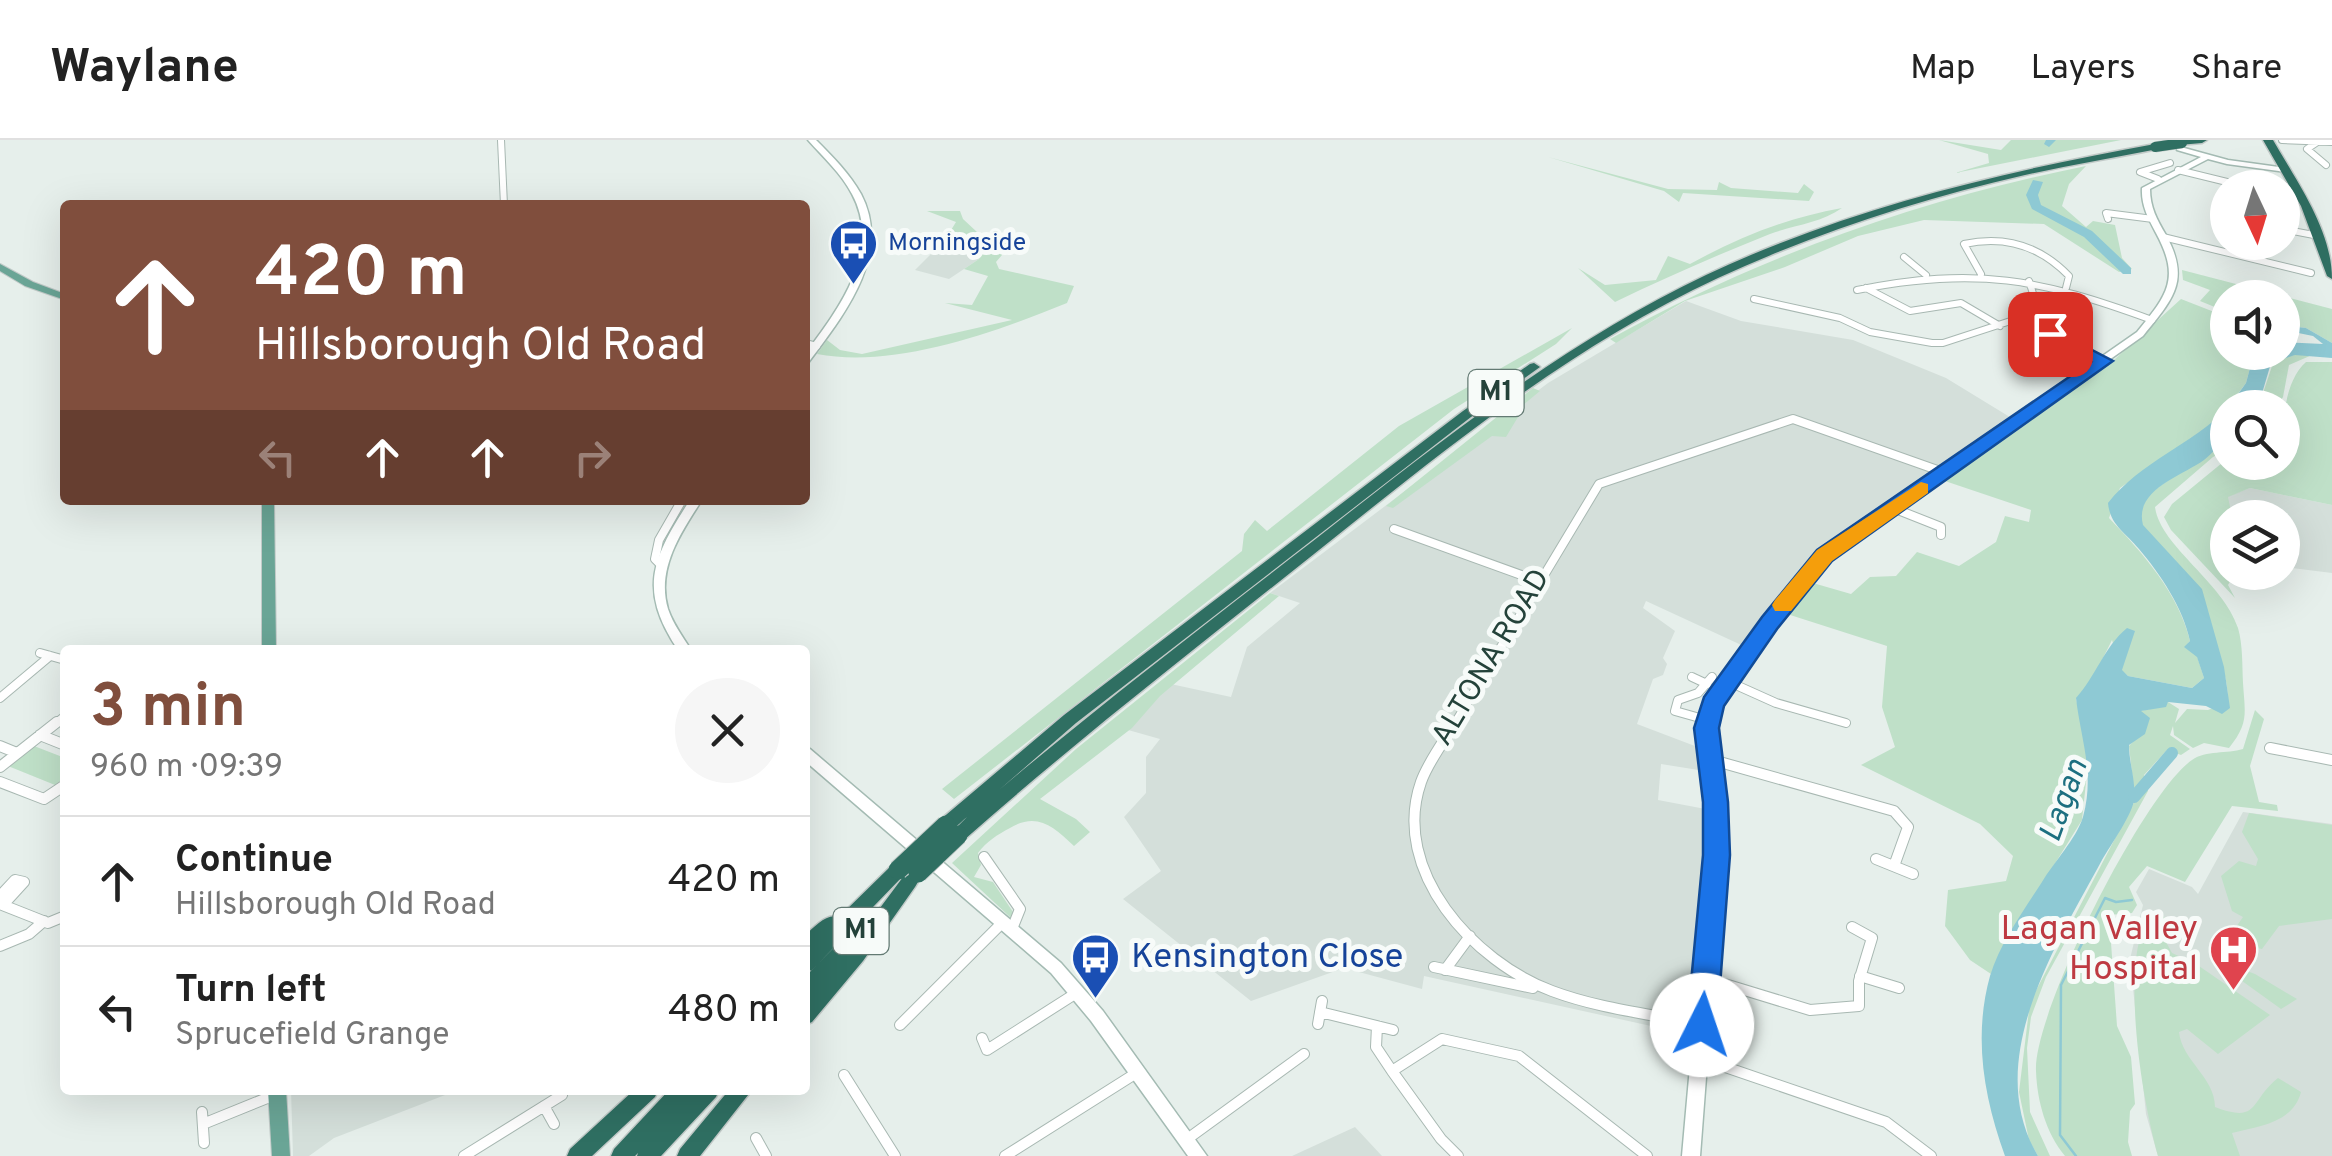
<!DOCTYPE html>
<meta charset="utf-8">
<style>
body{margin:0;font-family:Overpass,sans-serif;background:#f6f6f6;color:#222;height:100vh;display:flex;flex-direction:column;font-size:38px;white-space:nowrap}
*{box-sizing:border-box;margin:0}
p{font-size:32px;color:#767676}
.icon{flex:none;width:55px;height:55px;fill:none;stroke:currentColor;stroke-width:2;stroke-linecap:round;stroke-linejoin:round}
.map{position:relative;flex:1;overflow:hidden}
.sheet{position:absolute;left:60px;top:505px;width:750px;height:450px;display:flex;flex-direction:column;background:#fff;border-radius:10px;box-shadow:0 10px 40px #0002}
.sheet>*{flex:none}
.top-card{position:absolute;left:60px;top:60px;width:750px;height:305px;border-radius:10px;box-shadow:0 10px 40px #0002;background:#804e3d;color:#fff;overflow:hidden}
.needle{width:65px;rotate:176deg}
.tools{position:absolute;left:2210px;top:30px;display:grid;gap:20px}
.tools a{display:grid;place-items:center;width:90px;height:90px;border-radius:50%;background:#fff;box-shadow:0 10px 40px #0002;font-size:50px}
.pin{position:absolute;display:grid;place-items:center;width:85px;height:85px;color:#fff;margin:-42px;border-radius:20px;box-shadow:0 5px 15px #0006}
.me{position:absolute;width:110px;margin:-55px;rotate:4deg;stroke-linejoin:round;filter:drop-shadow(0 0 8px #0008)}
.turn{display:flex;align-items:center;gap:35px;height:210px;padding:0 30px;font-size:45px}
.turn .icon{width:130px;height:130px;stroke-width:2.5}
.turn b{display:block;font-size:70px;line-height:85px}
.lanes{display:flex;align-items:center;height:95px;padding:0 30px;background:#0003;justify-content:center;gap:50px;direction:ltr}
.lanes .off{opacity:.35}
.round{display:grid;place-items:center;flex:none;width:105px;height:105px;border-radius:52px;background:#f6f6f6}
.overview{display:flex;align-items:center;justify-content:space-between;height:170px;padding:0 30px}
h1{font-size:60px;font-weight:700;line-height:75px;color:#804e3d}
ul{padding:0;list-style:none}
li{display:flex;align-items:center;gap:30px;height:130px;padding:0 30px;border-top:2px solid #e0e0e0}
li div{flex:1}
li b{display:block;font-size:38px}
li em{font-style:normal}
header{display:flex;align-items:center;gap:60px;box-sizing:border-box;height:140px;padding:0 50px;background:#fff;border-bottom:2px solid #e0e0e0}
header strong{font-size:48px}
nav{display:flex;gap:55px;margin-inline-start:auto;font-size:35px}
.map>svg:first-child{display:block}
.built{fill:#d4dfda}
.green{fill:#bfe0c8}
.water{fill:#8ec9d4}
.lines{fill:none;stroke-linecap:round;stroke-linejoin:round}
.stream{stroke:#8ec9d4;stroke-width:2.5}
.canal{stroke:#8ec9d4;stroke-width:12}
.river{fill:#8ec9d4;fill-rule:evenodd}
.street-far2-casing{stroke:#a8b8b2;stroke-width:8}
.street-far1-casing{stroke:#a8b8b2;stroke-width:10}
.street-casing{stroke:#a8b8b2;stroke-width:12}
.secondary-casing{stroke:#a4bbb3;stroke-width:3}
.primary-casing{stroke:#c2cac8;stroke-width:2}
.highway-casing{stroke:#c2cac8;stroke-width:3}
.street-far2{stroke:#fff;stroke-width:6}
.street-far1{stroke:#fff;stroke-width:8}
.street{stroke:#fff;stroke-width:10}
.secondary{fill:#fff;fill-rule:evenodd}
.primary{fill:#6aa596;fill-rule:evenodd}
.highway{fill:#2f6f62;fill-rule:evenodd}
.highway-bridge-far1-casing{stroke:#c2cac8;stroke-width:11;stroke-linecap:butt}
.highway-bridge-casing{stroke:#c2cac8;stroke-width:21;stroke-linecap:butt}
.highway-bridge-far1{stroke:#2f6f62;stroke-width:10}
.highway-bridge{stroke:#2f6f62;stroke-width:19}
.route{fill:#1a73e8;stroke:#114b97;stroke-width:2.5}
.slow{fill:#f59e0b}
.labels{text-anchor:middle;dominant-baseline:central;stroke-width:10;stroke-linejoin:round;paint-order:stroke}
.far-transit-label{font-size:25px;fill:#164399;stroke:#f7fbf9;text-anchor:start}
.shield{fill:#f7fbf9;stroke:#637a73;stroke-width:2.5}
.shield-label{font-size:28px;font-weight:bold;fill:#24423a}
.street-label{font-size:30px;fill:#24423a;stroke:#f7fbf9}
.water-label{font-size:32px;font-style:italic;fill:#1c6f80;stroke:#f7fbf9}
.near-health-label{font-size:35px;fill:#be3a42;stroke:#f7fbf9;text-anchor:end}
.near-transit-label{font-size:35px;fill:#164399;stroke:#f7fbf9;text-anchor:start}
</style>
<header>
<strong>Waylane</strong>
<nav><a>Map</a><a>Layers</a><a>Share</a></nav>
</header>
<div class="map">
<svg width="2332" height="1016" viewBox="0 0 2332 1016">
<rect width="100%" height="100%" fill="#e6efeb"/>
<path class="built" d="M956 98 985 106 979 119 949 139 915 130 945 100Z
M1686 161 1741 181 1853 200 1946 238 2018 282 1840 405 1750 509 1646 461 1643 468 1675 491 1663 518 1667 524 1663 535 1653 539 1637 584 1708 611 1711 632 1661 624 1658 660 1716 671 1701 897 1424 836 1422 849 1344 828 1251 861 1123 759 1161 731 1124 677 1146 653V617L1160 599 1114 586 1166 543 1231 557 1247 507 1300 463 1270 453 1548 243Z
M2250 348 2332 365V433L2283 427 2282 378 2231 377 2225 357Z
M2243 672 2332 684V1016H2158L2146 974 2130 819 2143 765 2136 752 2149 729 2192 747 2198 754Z
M291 950H458L334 998 309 1016H293Z
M1355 987 1382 1016H1292Z"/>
<path class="green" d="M1939 0 2001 10 2011 0H2121L1955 33 1989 23 1988 14Z
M1548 17 1668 49 1717 50 1719 42 1731 48 1798 53 1804 44 1814 52 1809 61 1683 53 1679 62 1664 51Z
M2086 26 2069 44 2062 66 2086 87 2093 81 2115 85 2122 118 2132 129 2119 132 2044 84 1924 80 1858 96 1785 127 1685 161 1616 203 1610 199C1760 116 1918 60 2086 26Z
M1842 68C1821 83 1794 85 1770 94 1717 115 1667 137 1615 162L1578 128 1605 145 1656 140 1668 116 1690 124C1739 97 1787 78 1842 68Z
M927 71H960L963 79 991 105 1009 103 1001 107 1002 115 996 122 999 129 1074 146 1067 163C996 192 894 229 817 214L827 200 840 210 862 214 1012 180 945 163 972 165 988 136 964 129 979 119 984 106 956 98 945 100 956 82Z
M2182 130 2332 169V203L2306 188 2283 185 2282 158H2228L2227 172 2200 161 2210 150 2183 140Z
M2181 159 2227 177 2228 212 2254 213 2246 243 2227 268 2211 285 2120 348 2109 378C2143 413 2179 454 2190 501L2185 507 2197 516 2204 538 2192 548 2128 536 2121 530 2112 500 2092 540 2076 559 2089 614 2082 680 2008 799 1991 834 1970 820 1945 786 1948 750 2006 741 2013 716 1980 684 1861 625 1895 607 1882 567 1887 506 1784 473 1806 441 1851 454 1870 437 1896 436 1917 412 1959 426 1996 402 2005 376 2029 382 2031 370 1939 339 2115 219Z
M1572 188 1556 204 1454 269 954 659 942 649 1242 411 1244 394 1255 380 1267 391 1399 286Z
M2294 215H2312L2289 225 2283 257 2276 267 2258 268 2274 220Z
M2306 222H2332V365L2250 348 2228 357 2232 377 2228 378V432L2235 433 2228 445 2235 458 2171 390 2164 377 2172 364 2222 323 2219 320 2227 317 2228 322H2282C2282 292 2282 243 2306 222Z
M1533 248 1540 251 1512 274 1518 277 1506 297 1492 296 1393 368 1386 366Z
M2227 298V310L2213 317 2155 367C2160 406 2223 442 2238 488 2243 505 2242 526 2243 543 2245 574 2249 583 2229 608L2204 603 2193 608 2174 595 2173 586 2170 595 2190 609 2181 615 2167 610 2144 635 2148 651 2046 837 2031 877 2027 908 2030 972 2050 1016H2038L2029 1000 2019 952 2030 862 2135 660 2129 606 2138 596 2140 571 2165 566 2168 562 2179 569 2175 583 2187 569 2208 570 2228 562C2229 502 2172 433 2140 383L2138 367 2149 354Z
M1270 453 1279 456 1160 556 1132 588 1040 659 1076 679 1090 692 1074 706C1053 686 1037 672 1010 688 997 695 987 701 978 713L981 725 974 737 993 742 1015 775 1010 777 952 723 1076 609Z
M2255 570 2264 579 2250 626 2259 662 2277 665 2278 671 2232 666 2185 742 2147 726 2129 747 2137 765 2132 773 2109 775 2117 886 2131 917 2135 964 2130 971 2128 1002 2132 1016H2065C2046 993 2037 961 2036 931 2033 873 2144 653 2192 620 2206 610 2227 614 2243 609Z
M34 606 65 618V637L55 645 8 626Z
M2249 673 2332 685V779L2279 786 2262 809 2252 807 2236 787 2243 777 2232 771 2221 736 2239 721 2256 726 2258 719 2242 692Z
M2146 774 2161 775 2174 784 2166 802 2172 813 2196 824 2270 875 2218 914 2187 889 2179 892C2182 921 2215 937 2215 967 2260 984 2249 961 2278 938L2301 952C2293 983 2259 986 2232 993L2240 1016H2158C2143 962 2130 877 2136 820 2137 805 2143 789 2146 774Z
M2236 827 2255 834 2297 859 2281 869 2231 833Z"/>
<path class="water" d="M2283 185 2306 188 2332 203V218L2295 215 2271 223 2258 267 2228 268 2246 243 2254 213 2282 212 2283 202 2323 204 2313 196 2283 190Z
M2228 268 2227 298C2219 305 2213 313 2204 320 2180 337 2134 350 2143 385L2202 449 2224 527 2230 568 2222 574 2206 566 2168 562 2166 567 2141 571 2150 578 2145 594 2129 605C2129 623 2136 641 2134 659 2134 672 2110 706 2102 720 2057 804 1981 920 2038 1016H2005C1984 958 1973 897 1990 836 2000 803 2024 770 2042 742 2054 722 2076 699 2083 677 2095 633 2081 601 2076 558 2096 536 2104 507 2127 488L2135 491 2122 530 2128 536 2192 548 2204 538 2197 517 2184 507 2190 501C2183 468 2161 435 2139 409 2125 392 2110 385 2108 363 2140 322 2191 305 2228 268Z"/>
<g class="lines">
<path class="stream" d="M2076 1016 2060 995 2061 845 2105 758 2116 762 2132 760"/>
<path class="canal" d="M2134 657 2172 613"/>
<path class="river" d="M2046 0H2056L2049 7 2044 4Z
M2033 40 2043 42 2038 55 2041 65 2092 91 2131 128V134H2123L2084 97 2032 69 2026 55Z"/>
<defs>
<path id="street-far2" d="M501 0 504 65
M2282 0 2332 2
M2316 3 2307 9 2326 25
M2178 30 2227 42
M2158 39 2140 32 2170 23
M2227 60 2222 67 2228 73
M2108 79 2106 73 2153 79
M2282 89 2319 96
M2163 97 2311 133
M1904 117 1926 135
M1981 134 1964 104C2005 95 2040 106 2069 136L2066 148
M1866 148 1910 171 1961 163 2000 186
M1857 150C1976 126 2040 139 2152 180
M1754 159 1840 178 1870 192 1932 203H1943L2035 173 2037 166 2029 141
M2050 193 2104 221
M805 203 817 206"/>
<path id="street-far1" d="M1893 368 1941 387V395
M1394 389 1538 441
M660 424 655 419 659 400 682 360
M40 513 65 520
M1692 537 1707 544
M1727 541 1776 563 1846 583
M0 558 50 516
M1707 580 1675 571 1678 560 1698 553 1712 537
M54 585 65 576
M1454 585 1599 344 1793 279 1943 332"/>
<path id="street" d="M1456 582C1444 601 1428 622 1421 642 1390 731 1474 822 1552 851 1600 869 1652 874 1702 885
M40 595 65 605
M0 606 17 613
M2270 608 2332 620
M1709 619 1894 671 1908 687 1894 726
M0 627 57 582
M0 642 44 659 65 645
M984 717 1020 769 1012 789
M1876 719 1913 734
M0 756 15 740 24 742 3 765
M0 764 48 783 65 776
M0 806 29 794 44 781
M1434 827 1533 848
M1445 830 1470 796
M1860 836 1899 848
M1705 838 1810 870 1859 866V841L1872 798 1852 787
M1320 872 1393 890
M1318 884 1322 861
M900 885 1003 782
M1377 886 1376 907 1392 931
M982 898 987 910 1078 852
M1699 918 1886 982 1931 1016
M844 935 895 1016
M544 966 554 984
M202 972 204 1003
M203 984 277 954
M756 998 766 1016
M1186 1000 1304 914
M464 1016 562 955
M1005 1016 1138 932
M1458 1016 1441 999 1392 931 1442 899 1519 916 1647 1016"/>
<path id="secondary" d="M808 0H816C833 17 849 33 861 54 893 115 843 176 808 223L805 224V214C838 170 883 111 852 54 841 33 824 18 808 0Z
M2177 6 2228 20 2286 28 2290 30 2286 32 2227 24 2208 19 2150 49C2150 67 2157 80 2166 95 2191 141 2173 159 2143 196L1829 418 1773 486 1718 565 1713 588 1722 662 1723 715 1700 1016H1682L1709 715 1708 662 1699 588 1705 564 1765 480 1821 412 2137 192C2167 155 2181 139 2156 93 2148 78 2141 65 2142 48L2201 17 2177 10Z
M690 360H702C681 392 656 429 668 469 673 484 683 497 691 510H678C637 449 653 417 690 360Z
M805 608 810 609 1061 823 1103 871 1207 1016H1188L1091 881 1051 833 805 621Z"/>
<path id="primary" d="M0 124 33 142 65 154V160L25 146 0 131Z
M262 360H274L276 510H262Z
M268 950H286L290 1016H272Z"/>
<path id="highway" d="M2182 0H2207L2202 3 2179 5V1Z
M2263 0H2273C2297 42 2332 90 2332 139L2327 136 2301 66Z
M2155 4 2160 7 2158 9C2114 18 2069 25 2025 35 1920 59 1816 93 1718 138 1569 207 1442 312 1314 414 1196 508 1077 600 964 700L958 702 952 700 949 695 967 677C958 684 952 694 940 690L938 685 940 680 1064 575 1463 271 1530 224 1534 223 1540 227 1471 277 1076 583 999 650C1101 564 1207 483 1313 401 1438 303 1562 204 1706 135 1848 68 2001 32 2155 4Z
M898 723 904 725 907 730 904 735 812 830 805 832V795C815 787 826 773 839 777L892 725Z
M909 735 915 737 918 742 915 747 863 821 812 882 805 885V862L809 857 805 859V837L868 773 877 772 903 737Z
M634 950H658L655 957 592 1016H567L570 1009Z
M669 950H693L691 955 695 950H719L716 957 661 1016H637L638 1013 635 1016H611L614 1009Z
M729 950H752L700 1016H677L680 1009Z"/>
</defs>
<use href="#street-far2" class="street-far2-casing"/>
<use href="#street-far1" class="street-far1-casing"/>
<use href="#street" class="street-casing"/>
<use href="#secondary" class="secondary-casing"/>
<use href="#primary" class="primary-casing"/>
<use href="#highway" class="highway-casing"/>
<use href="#street-far2" class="street-far2"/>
<use href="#street-far1" class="street-far1"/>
<use href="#street" class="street"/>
<use href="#secondary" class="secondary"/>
<use href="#primary" class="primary"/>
<use href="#highway" class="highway"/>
<defs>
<path id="highway-bridge-far1" d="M2155 7 2182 3"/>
<path id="highway-bridge" d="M898 730 946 685
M918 733 958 695"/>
</defs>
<use href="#highway-bridge-far1" class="highway-bridge-far1-casing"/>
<use href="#highway-bridge" class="highway-bridge-casing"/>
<use href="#highway-bridge-far1" class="highway-bridge-far1"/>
<use href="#highway-bridge" class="highway-bridge"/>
</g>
<path class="route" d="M2050 188 2113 221 1832 421 1777 489 1724 566 1719 588 1728 662 1730 715 1717 885 1712 894 1702 898 1692 894 1687 885 1703 715V662L1694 588 1704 557 1762 477 1817 410 2091 222 2044 197V190Z"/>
<path class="slow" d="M1921 342 1928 344V353L1832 421 1791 471H1775L1772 465 1775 460 1817 410Z"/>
<defs>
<symbol id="bus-pin" viewBox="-11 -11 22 30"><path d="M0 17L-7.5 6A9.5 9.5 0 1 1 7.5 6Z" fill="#1a4fb4" stroke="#f7fbf9"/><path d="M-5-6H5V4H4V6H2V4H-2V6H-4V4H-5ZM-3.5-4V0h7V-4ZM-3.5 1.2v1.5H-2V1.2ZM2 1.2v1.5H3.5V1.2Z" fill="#fff"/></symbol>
<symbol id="hospital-pin" viewBox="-11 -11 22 30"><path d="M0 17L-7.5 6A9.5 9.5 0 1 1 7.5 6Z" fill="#e0444e" stroke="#f7fbf9"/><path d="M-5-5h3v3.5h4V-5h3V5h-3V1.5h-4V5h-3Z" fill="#fff"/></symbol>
</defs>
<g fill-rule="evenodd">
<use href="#bus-pin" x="826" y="76" width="55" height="75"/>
<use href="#hospital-pin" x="2206" y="782" width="55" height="75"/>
<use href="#bus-pin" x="1068" y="790" width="55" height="75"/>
</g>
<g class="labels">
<g class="far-transit-label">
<text x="888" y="104">Morningside</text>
</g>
<g class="shield">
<rect x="1468.5" y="230" width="55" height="46" rx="8"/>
<rect x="833.5" y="768" width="55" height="46" rx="8"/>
</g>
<g class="shield-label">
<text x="1496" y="253">M1</text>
<text x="861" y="791">M1</text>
</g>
<g class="street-label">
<text transform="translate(1492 518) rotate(-59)">ALTONA ROAD</text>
</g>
<g class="water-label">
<text transform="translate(2065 661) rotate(-70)">Lagan</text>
</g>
<g class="near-health-label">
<text x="2198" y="790">Lagan Valley<tspan x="2198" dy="40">Hospital</tspan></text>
</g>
<g class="near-transit-label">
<text x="1131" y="818">Kensington Close</text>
</g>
</g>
</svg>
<div class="tools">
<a><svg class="needle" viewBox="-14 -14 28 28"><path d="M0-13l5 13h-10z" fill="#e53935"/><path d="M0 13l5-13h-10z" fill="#767676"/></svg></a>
<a><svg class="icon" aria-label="sound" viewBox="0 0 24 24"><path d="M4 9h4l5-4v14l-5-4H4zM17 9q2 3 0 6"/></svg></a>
<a><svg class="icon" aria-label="search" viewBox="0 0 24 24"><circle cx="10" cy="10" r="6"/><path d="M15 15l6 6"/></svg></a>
<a><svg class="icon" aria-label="layers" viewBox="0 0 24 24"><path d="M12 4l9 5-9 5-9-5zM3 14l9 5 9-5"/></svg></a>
</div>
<div class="pin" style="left:2050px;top:194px;background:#d93025"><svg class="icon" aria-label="arrive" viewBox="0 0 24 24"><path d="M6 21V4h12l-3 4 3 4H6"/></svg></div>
<svg class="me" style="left:1702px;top:885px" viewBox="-20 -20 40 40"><circle r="19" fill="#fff"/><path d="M0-13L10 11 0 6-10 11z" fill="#1a73e8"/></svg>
<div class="top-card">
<div class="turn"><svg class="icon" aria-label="ahead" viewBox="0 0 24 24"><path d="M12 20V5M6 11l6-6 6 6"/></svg><div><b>420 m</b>Hillsborough Old Road</div></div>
<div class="lanes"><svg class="icon off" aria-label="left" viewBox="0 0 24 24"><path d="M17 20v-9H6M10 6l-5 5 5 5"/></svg><svg class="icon" aria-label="ahead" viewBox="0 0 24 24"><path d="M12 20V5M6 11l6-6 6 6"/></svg><svg class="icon" aria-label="ahead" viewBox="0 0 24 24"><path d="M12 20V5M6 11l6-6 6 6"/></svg><svg class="icon off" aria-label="right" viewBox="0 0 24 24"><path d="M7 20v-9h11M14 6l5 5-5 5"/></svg></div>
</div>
<section class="sheet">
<div class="overview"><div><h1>3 min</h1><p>960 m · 09:39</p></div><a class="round"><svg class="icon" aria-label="close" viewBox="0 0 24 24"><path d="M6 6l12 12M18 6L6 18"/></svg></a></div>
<ul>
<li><svg class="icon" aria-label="ahead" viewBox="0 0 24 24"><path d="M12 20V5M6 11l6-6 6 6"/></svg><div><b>Continue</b><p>Hillsborough Old Road</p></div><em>420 m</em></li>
<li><svg class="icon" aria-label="left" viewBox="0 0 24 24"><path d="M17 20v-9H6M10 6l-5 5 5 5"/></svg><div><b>Turn left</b><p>Sprucefield Grange</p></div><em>480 m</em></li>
</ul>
</section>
</div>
